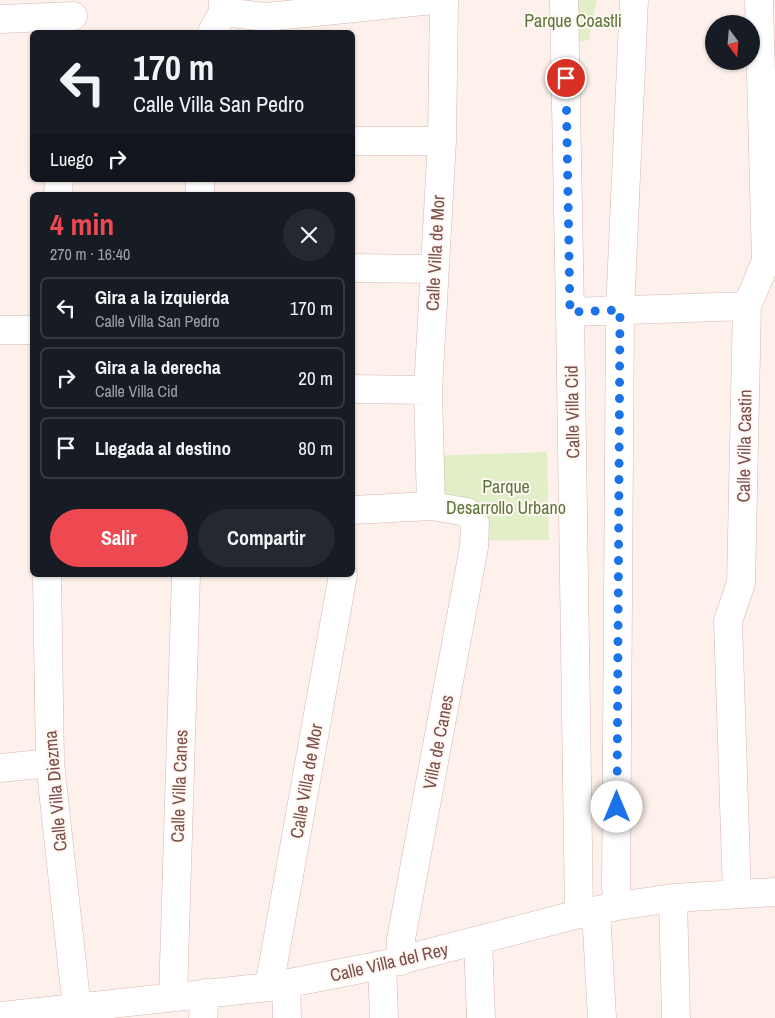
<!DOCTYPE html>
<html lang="es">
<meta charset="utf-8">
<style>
body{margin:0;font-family:"Archivo Narrow",sans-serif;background:#242831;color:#f1f3f6;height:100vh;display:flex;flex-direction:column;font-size:19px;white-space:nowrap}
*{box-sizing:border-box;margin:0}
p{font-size:16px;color:#9ea1a6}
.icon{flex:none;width:28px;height:28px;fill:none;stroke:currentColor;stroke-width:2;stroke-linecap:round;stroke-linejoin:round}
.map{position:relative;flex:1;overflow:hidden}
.details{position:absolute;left:30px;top:192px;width:325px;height:385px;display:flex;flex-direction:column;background:#171b24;border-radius:8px;box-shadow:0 1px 4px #0004}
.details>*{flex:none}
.top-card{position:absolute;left:30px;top:30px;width:325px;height:152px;border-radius:8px;box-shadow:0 1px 4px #0004;background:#171b24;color:#f1f3f6;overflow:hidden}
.needle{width:32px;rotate:164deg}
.buttons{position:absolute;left:705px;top:15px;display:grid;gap:10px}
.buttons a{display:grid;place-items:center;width:55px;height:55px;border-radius:50%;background:#171b24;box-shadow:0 1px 4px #0004;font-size:25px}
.pin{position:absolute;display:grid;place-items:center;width:42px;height:42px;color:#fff;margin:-21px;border:2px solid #fff;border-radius:50%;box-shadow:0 1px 5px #0007}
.me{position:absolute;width:55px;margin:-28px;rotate:0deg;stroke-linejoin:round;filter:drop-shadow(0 0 4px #0008)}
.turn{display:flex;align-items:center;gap:18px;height:105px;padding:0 20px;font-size:22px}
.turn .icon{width:65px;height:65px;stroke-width:2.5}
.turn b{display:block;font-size:35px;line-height:42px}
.then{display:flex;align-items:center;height:48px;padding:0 20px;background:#0003;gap:10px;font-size:19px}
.round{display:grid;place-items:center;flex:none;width:52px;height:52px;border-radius:26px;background:#242831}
.summary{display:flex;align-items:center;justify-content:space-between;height:85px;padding:0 20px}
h1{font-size:30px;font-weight:700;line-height:38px;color:#ee4950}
.button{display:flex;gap:10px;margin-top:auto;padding:10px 20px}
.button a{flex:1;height:58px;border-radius:30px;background:#ee4950;color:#fff;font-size:20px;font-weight:700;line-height:58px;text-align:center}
.button a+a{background:#242831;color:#f1f3f6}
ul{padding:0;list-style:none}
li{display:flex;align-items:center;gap:15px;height:62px;margin:0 10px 8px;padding:0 10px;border:2px solid #363941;border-radius:8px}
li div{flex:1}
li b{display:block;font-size:19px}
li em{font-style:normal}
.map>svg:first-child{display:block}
.green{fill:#e1eec7}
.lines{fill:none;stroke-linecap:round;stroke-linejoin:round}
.minor-casing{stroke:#d4b7b1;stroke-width:29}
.minor{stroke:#fff;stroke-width:28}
.route{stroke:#1a73e8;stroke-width:9;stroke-dasharray:0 16.2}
.labels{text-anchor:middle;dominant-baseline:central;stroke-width:4;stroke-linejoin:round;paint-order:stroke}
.park-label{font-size:18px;fill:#5c763c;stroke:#fff7f2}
.street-label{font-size:18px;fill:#7c4f4b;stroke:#fff7f2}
</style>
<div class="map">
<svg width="775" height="1018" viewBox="0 0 775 1018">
<rect width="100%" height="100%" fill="#fef1eb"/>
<path class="green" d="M553 0H597L589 40 555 45Z
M547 452 549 540 466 541 469 518 421 516 424 456Z"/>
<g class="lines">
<defs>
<path id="minor" d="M564 0 570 312 579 914
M223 12 266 17 433 0
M0 19 73 16
M212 32 223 12V0
M352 141H442
M58 195 59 180
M200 195V180
M352 268 434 269
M570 312 747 306
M0 330H32
M352 389 428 390
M431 506 428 390 442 141 444 0
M352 510 431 506 467 512 475 523 474 547 401 939V961
M47 575 50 763 78 1018
M0 768 50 763
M737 894 728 621 741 583 747 306 766 261 759 0
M673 898 676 1018
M618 906 616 887 620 310 634 0
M596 911 602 1018
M478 941 481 1018
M382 965 384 1018
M286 984 287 1018
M269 987 343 575
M173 997 186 575
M0 1016 269 987 382 965 579 914 618 906 673 898 775 892
M203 1018 205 993"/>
</defs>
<use href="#minor" class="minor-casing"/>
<use href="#minor" class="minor"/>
</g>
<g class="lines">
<path class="route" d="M566 78 570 312 620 310 617 807"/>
</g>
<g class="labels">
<g class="park-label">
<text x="573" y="20">Parque Coastli</text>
<text x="506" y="486">Parque<tspan x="506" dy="21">Desarrollo Urbano</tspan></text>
</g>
<g class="street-label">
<text transform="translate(435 253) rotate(-87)">Calle Villa de Mor</text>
<text transform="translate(572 412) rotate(-91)">Calle Villa Cid</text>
<text transform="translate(744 446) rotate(-89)">Calle Villa Castin</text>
<text transform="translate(438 742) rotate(-79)">Villa de Canes</text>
<text transform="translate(306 781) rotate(-80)">Calle Villa de Mor</text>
<text transform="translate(179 786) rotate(-88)">Calle Villa Canes</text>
<text transform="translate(55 791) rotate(-95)">Calle Villa Diezma</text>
<text transform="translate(389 962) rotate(-13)">Calle Villa del Rey</text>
</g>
</g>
</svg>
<div class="buttons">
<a><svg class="needle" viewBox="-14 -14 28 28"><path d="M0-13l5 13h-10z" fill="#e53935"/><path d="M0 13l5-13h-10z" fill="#9ea1a6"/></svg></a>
</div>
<div class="pin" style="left:566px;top:78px;background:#d93025"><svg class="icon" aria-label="arrive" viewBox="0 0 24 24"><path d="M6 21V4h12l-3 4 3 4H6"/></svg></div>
<svg class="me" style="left:617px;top:807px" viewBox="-20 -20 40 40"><circle r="19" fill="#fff"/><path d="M0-13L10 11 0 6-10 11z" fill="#1a73e8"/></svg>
<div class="top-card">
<div class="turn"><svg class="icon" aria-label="left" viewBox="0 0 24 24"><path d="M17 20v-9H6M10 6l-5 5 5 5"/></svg><div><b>170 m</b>Calle Villa San Pedro</div></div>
<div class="then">Luego<svg class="icon" aria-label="right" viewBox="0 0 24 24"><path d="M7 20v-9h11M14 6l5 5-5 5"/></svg></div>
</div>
<section class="details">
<div class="summary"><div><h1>4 min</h1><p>270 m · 16:40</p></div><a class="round"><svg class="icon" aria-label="close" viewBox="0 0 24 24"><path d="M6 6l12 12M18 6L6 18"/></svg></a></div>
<ul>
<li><svg class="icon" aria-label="left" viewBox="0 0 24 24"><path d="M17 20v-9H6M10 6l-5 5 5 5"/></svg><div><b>Gira a la izquierda</b><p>Calle Villa San Pedro</p></div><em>170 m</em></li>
<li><svg class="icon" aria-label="right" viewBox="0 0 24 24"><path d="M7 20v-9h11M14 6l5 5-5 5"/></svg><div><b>Gira a la derecha</b><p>Calle Villa Cid</p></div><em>20 m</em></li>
<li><svg class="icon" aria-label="arrive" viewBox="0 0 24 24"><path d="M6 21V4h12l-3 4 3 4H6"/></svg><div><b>Llegada al destino</b></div><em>80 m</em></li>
</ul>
<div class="button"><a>Salir</a><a>Compartir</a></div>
</section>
</div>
